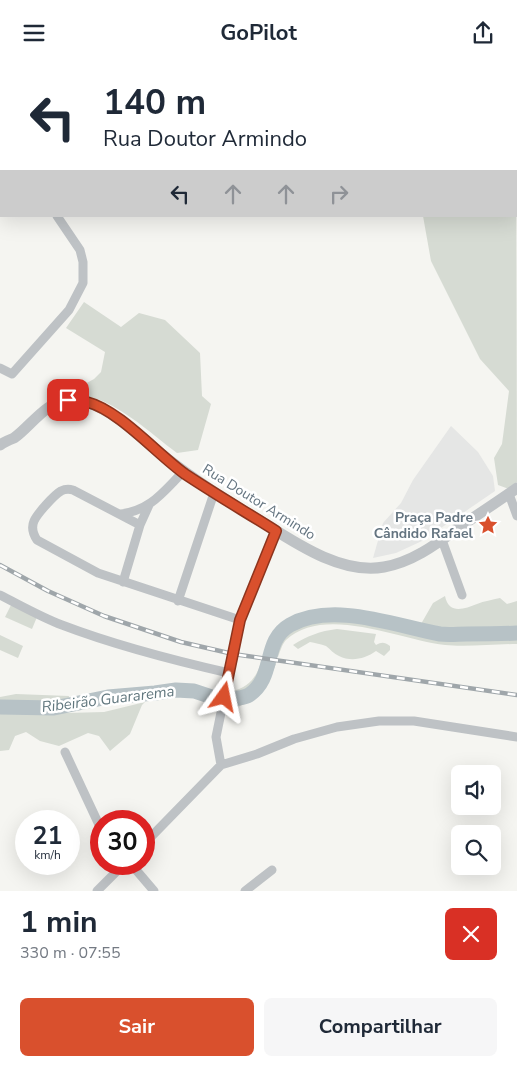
<!DOCTYPE html>
<html lang="pt">
<meta charset="utf-8">
<style>
body{margin:0;font-family:"Nunito Sans",sans-serif;background:#f6f6f7;color:#1f2937;height:100vh;display:flex;flex-direction:column;font-size:19px;white-space:nowrap}
*{box-sizing:border-box;margin:0}
p{font-size:16px;color:#747a83}
.icon{flex:none;width:28px;height:28px;fill:none;stroke:currentColor;stroke-width:2;stroke-linecap:round;stroke-linejoin:round}
.map{position:relative;height:826px;overflow:hidden}
.details{display:flex;flex-direction:column;background:#fff;flex:1}
.details>*{flex:none}
.guide{position:absolute;left:0px;top:0px;width:518px;height:152px;box-shadow:0 5px 20px #0002;background:#fff;color:#1f2937;overflow:hidden}
.controls{position:absolute;left:451px;top:700px;display:grid;gap:10px}
.controls a{display:grid;place-items:center;width:50px;height:50px;border-radius:8px;background:#fff;box-shadow:0 5px 20px #0002;font-size:25px}
.speed{position:absolute;left:15px;top:745px;display:flex;gap:10px;font-size:25px;font-weight:700;text-align:center}
.speed>*{display:grid;place-content:center;width:65px;height:65px;border-radius:50%;background:#fff;box-shadow:0 5px 20px #0002;line-height:1}
.speed small{font-size:12px;font-weight:400}
.speed .limit{border:8px solid #d22;background:#fff;color:#111}
.pin{position:absolute;display:grid;place-items:center;width:42px;height:42px;color:#fff;margin:-21px;border-radius:10px;box-shadow:0 2px 8px #0006}
.me{position:absolute;width:55px;margin:-28px;rotate:12deg;stroke-linejoin:round;filter:drop-shadow(0 0 4px #0008)}
.turn{display:flex;align-items:center;gap:18px;height:105px;padding:0 20px;font-size:22px}
.turn .icon{width:65px;height:65px;stroke-width:2.5}
.turn b{display:block;font-size:35px;line-height:42px}
.lanes{display:flex;align-items:center;height:48px;padding:0 20px;background:#0003;justify-content:center;gap:25px;direction:ltr}
.lanes .off{opacity:.35}
.round{display:grid;place-items:center;flex:none;width:52px;height:52px;border-radius:8px;background:#f6f6f7}
.overview{display:flex;align-items:center;justify-content:space-between;height:85px;padding:0 20px}
h1{font-size:30px;font-weight:700;line-height:38px}
.primary-button{display:flex;gap:10px;margin-top:auto;padding:10px 20px}
.primary-button a{flex:1;height:58px;border-radius:8px;background:#d9502d;color:#fff;font-size:20px;font-weight:700;line-height:58px;text-align:center}
.primary-button a+a{background:#f6f6f7;color:#1f2937}
header{display:flex;justify-content:space-between;align-items:center;height:65px;padding:0 20px;background:#fff;font-size:22px;font-weight:700}
.map>svg:first-child{display:block}
.built{fill:#e5e6e5}
.green{fill:#d6dbd3}
.lines{fill:none;stroke-linecap:round;stroke-linejoin:round}
.river{stroke:#b7c2c6;stroke-width:15}
.minor{stroke:#bec2c5;stroke-width:9}
.tertiary{stroke:#bec2c5;stroke-width:11}
.rail-casing{stroke:#9fa6aa;stroke-width:4.5}
.rail{stroke:#fff;stroke-width:2.5;stroke-dasharray:8;stroke-linecap:butt}
.route-casing{stroke:#8d341d;stroke-width:12}
.route{stroke:#d9502d;stroke-width:9}
.labels{text-anchor:middle;dominant-baseline:central;stroke-width:5;stroke-linejoin:round;paint-order:stroke}
.street-label{font-size:14px;fill:#657581;stroke:#fff}
.poi-label{font-size:14px;font-weight:bold;fill:#657581;stroke:#fff;text-anchor:end}
.water-label{font-size:15px;font-style:italic;fill:#61777e;stroke:#fff}
</style>
<header><svg class="icon" aria-label="menu" viewBox="0 0 24 24"><path d="M4 6h16M4 12h16M4 18h16"/></svg>GoPilot<svg class="icon" aria-label="share" viewBox="0 0 24 24"><path d="M12 15V3M7 8l5-5 5 5M5 13v7h14v-7"/></svg></header>
<div class="map">
<svg width="517" height="826" viewBox="0 0 517 826">
<rect width="100%" height="100%" fill="#f5f5f1"/>
<path class="built" d="M451 361 478 387 493 411 495 426 422 476 396 488 373 493 383 458 401 438 413 415Z"/>
<path class="green" d="M516 37 517 417 509 424 498 420 494 393 502 379 509 326 480 294 431 196 423 151H516Z
M84 237 121 262 139 248 165 255 200 288 202 331 211 339 198 385 177 388C150 368 114 333 80 330 74 329 67 331 61 332L94 314 101 307 105 287 66 263Z
M445 531C449 550 464 544 477 539 484 536 492 535 500 533L507 539 517 536V579C495 579 466 582 445 580 401 575 324 539 286 575 282 579 280 587 278 592L263 590C269 577 277 564 288 556 293 552 301 551 306 549 346 539 382 551 421 559L433 538Z
M11 540 37 552 32 564 5 552Z
M337 564 376 569 374 577 376 580C382 577 384 577 390 581V585L384 591 376 586C365 594 351 597 339 591 334 589 330 584 326 581 321 579 315 578 310 577L298 584 293 580C307 571 320 566 337 564Z
M0 570 23 581 18 593 0 585Z
M261 597 276 599C264 628 255 636 225 647L232 626C248 623 257 612 261 597Z
M16 629 69 631 67 648 104 647 145 637 142 640 130 669 110 686 99 671 88 668 59 681 40 676 26 667 15 671 9 685 0 686V632Z"/>
<g class="lines">
<path class="river" d="M231 635C236 633 244 633 249 630 276 612 262 576 290 560 333 536 396 561 440 569 449 570 458 569 467 569 484 569 500 569 517 568
M0 642 54 643 108 632 155 628 176 625 194 626 215 633"/>
<path class="minor" d="M161 0 163 1
M296 1 297 0
M374 1V0
M436 1 437 0
M470 1 471 0
M0 303 12 309 69 245 83 218V197L80 185 57 151
M509 429 517 451
M121 449C151 445 163 427 183 407
M140 460 73 425C69 424 65 424 61 426 54 430 37 449 34 456 31 463 33 469 37 475L98 508 240 555
M442 475 462 530
M123 517 140 460 149 440
M0 530C20 540 41 552 62 560 117 581 172 595 229 608
M178 536 214 428
M65 687 101 764
M221 700 216 672 240 555 276 466
M144 779 221 700 257 689 294 674 337 662 379 656H414L517 672
M131 799 154 826
M97 826 124 799
M245 826 272 805"/>
<path class="tertiary" d="M0 380C4 377 9 375 14 373 31 361 46 336 69 335 100 334 128 361 150 380 185 409 220 432 259 455 294 477 341 510 384 502 412 497 435 480 457 464 477 450 497 437 517 423"/>
<defs>
<path id="rail" d="M0 500 48 526 104 551 181 577 233 589 517 630"/>
</defs>
<use href="#rail" class="rail-casing"/>
<use href="#rail" class="rail"/>
</g>
<g class="lines">
<defs>
<path id="route" d="M68 335C74 335 81 335 87 337 119 345 157 389 185 409 215 429 246 447 276 466L240 555 224 632"/>
</defs>
<use href="#route" class="route-casing"/>
<use href="#route" class="route"/>
</g>
<defs>
<symbol id="sight-bare" viewBox="-9 -9 18 18"><path d="M0-6L1.8-2.2L6-1.7L2.9 1.2L3.7 5.4L0 3.3L-3.7 5.4L-2.9 1.2L-6-1.7L-1.8-2.2Z" fill="#d9502d" stroke="#fff" stroke-width="2.5" paint-order="stroke"/></symbol>
</defs>
<g fill-rule="evenodd">
<use href="#sight-bare" x="474" y="446" width="28" height="28"/>
</g>
<g class="labels">
<g class="street-label">
<text transform="translate(259 437) rotate(32)">Rua Doutor Armindo</text>
</g>
<g class="poi-label">
<text x="473" y="452">Praça Padre<tspan x="473" dy="16">Cândido Rafael</tspan></text>
</g>
<g class="water-label">
<text transform="translate(108 634) rotate(-7)">Ribeirão Guararema</text>
</g>
</g>
</svg>
<div class="controls">
<a><svg class="icon" aria-label="sound" viewBox="0 0 24 24"><path d="M4 9h4l5-4v14l-5-4H4zM17 9q2 3 0 6"/></svg></a>
<a><svg class="icon" aria-label="search" viewBox="0 0 24 24"><circle cx="10" cy="10" r="6"/><path d="M15 15l6 6"/></svg></a>
</div>
<div class="speed"><div>21<small>km/h</small></div><div class="limit">30</div></div>
<div class="pin" style="left:68px;top:335px;background:#d93025"><svg class="icon" aria-label="arrive" viewBox="0 0 24 24"><path d="M6 21V4h12l-3 4 3 4H6"/></svg></div>
<svg class="me" style="left:224px;top:632px" viewBox="-20 -20 40 40"><path d="M0-17L14 15 0 8-14 15z" fill="#d9502d" stroke="#fff" stroke-width="4"/></svg>
<div class="guide">
<div class="turn"><svg class="icon" aria-label="left" viewBox="0 0 24 24"><path d="M17 20v-9H6M10 6l-5 5 5 5"/></svg><div><b>140 m</b>Rua Doutor Armindo</div></div>
<div class="lanes"><svg class="icon" aria-label="left" viewBox="0 0 24 24"><path d="M17 20v-9H6M10 6l-5 5 5 5"/></svg><svg class="icon off" aria-label="ahead" viewBox="0 0 24 24"><path d="M12 20V5M6 11l6-6 6 6"/></svg><svg class="icon off" aria-label="ahead" viewBox="0 0 24 24"><path d="M12 20V5M6 11l6-6 6 6"/></svg><svg class="icon off" aria-label="right" viewBox="0 0 24 24"><path d="M7 20v-9h11M14 6l5 5-5 5"/></svg></div>
</div>
</div>
<section class="details">
<div class="overview"><div><h1>1 min</h1><p>330 m · 07:55</p></div><a class="round" style="background:#d93025;color:#fff"><svg class="icon" aria-label="close" viewBox="0 0 24 24"><path d="M6 6l12 12M18 6L6 18"/></svg></a></div>
<div class="primary-button"><a>Sair</a><a>Compartilhar</a></div>
</section>
